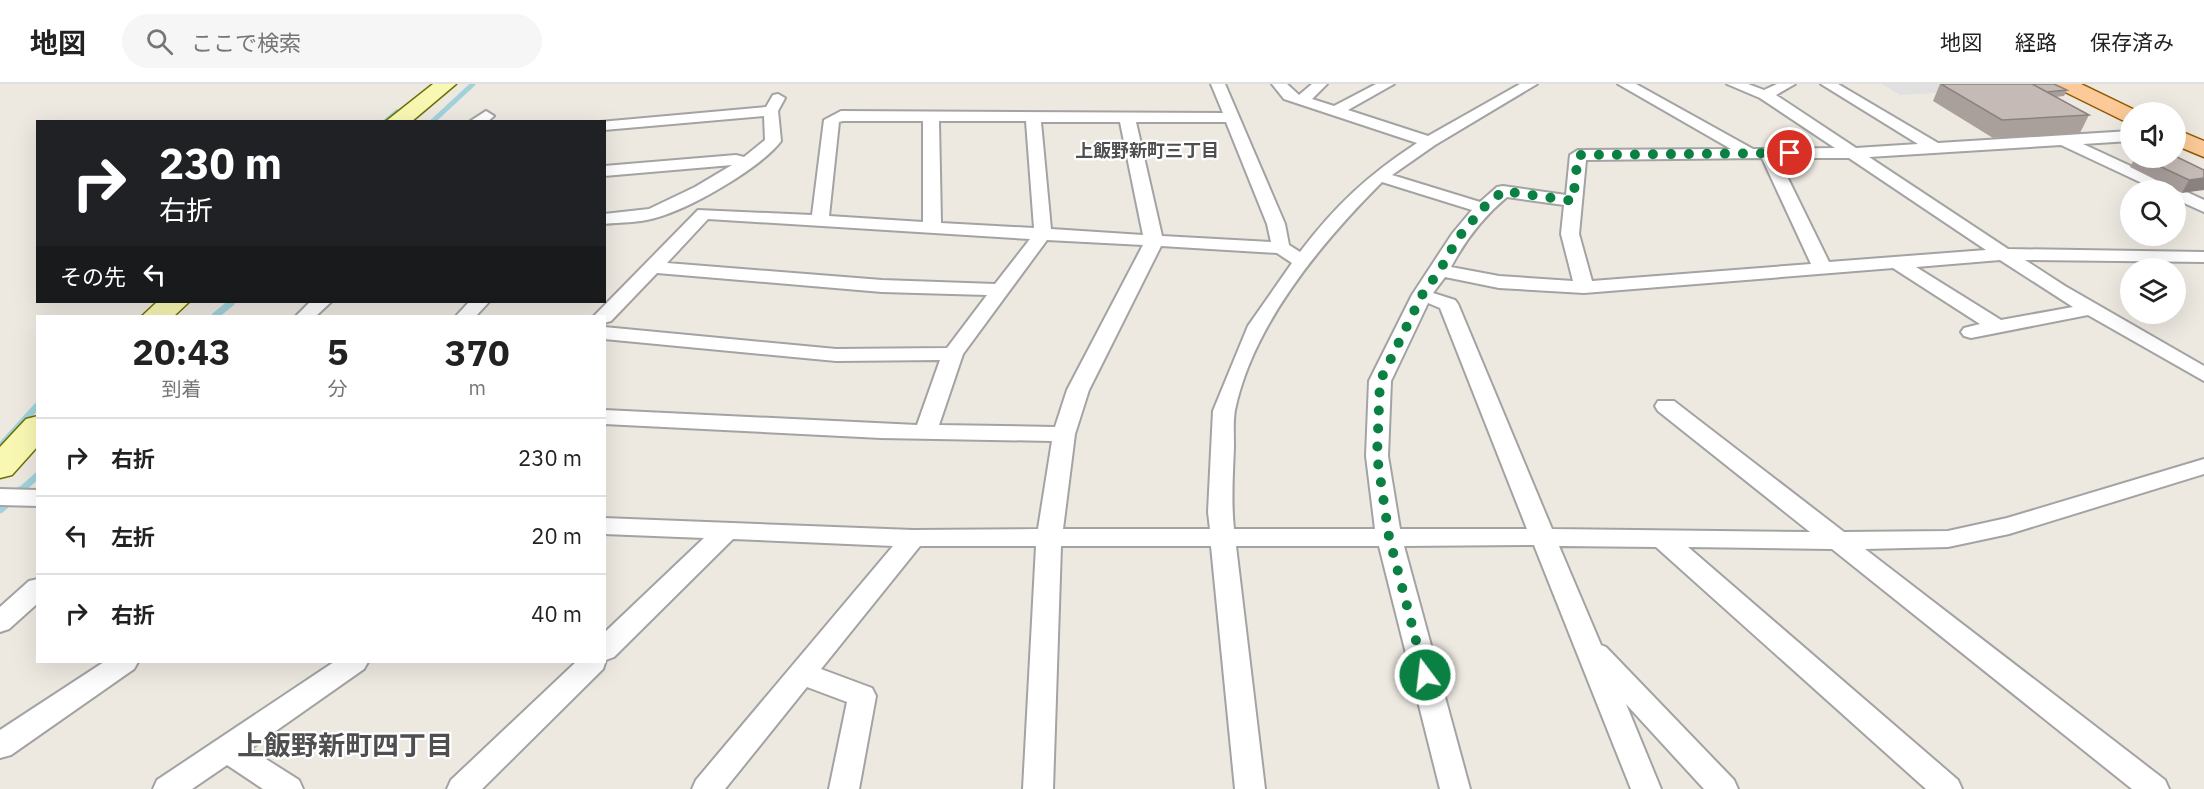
<!DOCTYPE html>
<html lang="ja">
<meta charset="utf-8">
<style>
body{margin:0;font-family:"IBM Plex Sans","Noto Sans JP",sans-serif;background:#f6f6f6;color:#222;height:100vh;display:flex;flex-direction:column;font-size:22px;white-space:nowrap}
*{box-sizing:border-box;margin:0}
p{font-size:20px;color:#767676}
.icon{flex:none;width:33px;height:33px;fill:none;stroke:currentColor;stroke-width:2;stroke-linecap:round;stroke-linejoin:round}
.map{position:relative;flex:1;overflow:hidden}
.drawer{position:absolute;left:36px;top:231px;width:570px;height:348px;display:flex;flex-direction:column;background:#fff;border-radius:0px;box-shadow:0 6px 24px #0002}
.drawer>*{flex:none}
.hud{position:absolute;left:36px;top:36px;width:570px;height:183px;border-radius:0px;box-shadow:0 6px 24px #0002;background:#202124;color:#fff;overflow:hidden}
.controls{position:absolute;left:2120px;top:18px;display:grid;gap:12px}
.controls a{display:grid;place-items:center;width:66px;height:66px;border-radius:50%;background:#fff;box-shadow:0 6px 24px #0002;font-size:30px}
.pin{position:absolute;display:grid;place-items:center;width:51px;height:51px;color:#fff;margin:-26px;border:3px solid #fff;border-radius:50%;box-shadow:0 2px 6px #0007}
.me{position:absolute;width:66px;margin:-33px;rotate:345deg;stroke-linejoin:round;filter:drop-shadow(0 0 4px #0008)}
.turn{display:flex;align-items:center;gap:21px;height:126px;padding:0 24px;font-size:27px}
.turn .icon{width:78px;height:78px;stroke-width:2.5}
.turn b{display:block;font-size:42px;line-height:51px}
.then{display:flex;align-items:center;height:57px;padding:0 24px;background:#0003;gap:12px;font-size:22px}
.eta{display:flex;justify-content:space-evenly;align-items:center;height:102px;text-align:center}
.eta b{font-size:36px;font-weight:800;line-height:42px}
ul{padding:0;list-style:none}
li{display:flex;align-items:center;gap:18px;height:78px;padding:0 24px;border-top:2px solid #e0e0e0}
li div{flex:1}
li b{display:block;font-size:22px}
li em{font-style:normal}
header{display:flex;align-items:center;gap:36px;box-sizing:border-box;height:84px;padding:0 30px;background:#fff;border-bottom:2px solid #e0e0e0}
header strong{font-size:28px}
nav{display:flex;gap:33px;margin-inline-start:auto;font-size:21px}
.search{width:420px;height:54px;background:#f6f6f6;display:flex;align-items:center;gap:15px;box-sizing:border-box;padding:0 21px;border-radius:33px;color:#767676;font-size:22px}
.map>svg:first-child{display:block}
.parking{fill:#e0e0e0}
.lines{fill:none;stroke-linecap:round;stroke-linejoin:round}
.stream-far2{stroke:#a1d2dc;stroke-width:5}
.stream-far1{stroke:#a1d2dc;stroke-width:7}
.stream{stroke:#a1d2dc;stroke-width:9}
.street-casing{stroke:#a3a3a3;stroke-width:4}
.secondary-casing{stroke:#6c7104;stroke-width:3}
.primary-casing{stroke:#935900;stroke-width:3}
.street{fill:#fff;fill-rule:evenodd}
.secondary{fill:#f9f8b3;fill-rule:evenodd}
.primary{fill:#fcca98;fill-rule:evenodd}
.wall{fill:#a9a09c}
.shaded-wall{fill:#8a827f}
.building{fill:#c5bab5;stroke:#8a827f;stroke-width:1.5}
.route{stroke:#0b8043;stroke-width:10;stroke-dasharray:0 18}
.labels{text-anchor:middle;dominant-baseline:central;stroke-width:4.5;stroke-linejoin:round;paint-order:stroke}
.far-neighbourhood-label{font-size:18px;font-weight:bold;fill:#4f4f4f;stroke:#fff}
.near-neighbourhood-label{font-size:27px;font-weight:bold;fill:#4f4f4f;stroke:#fff}
</style>
<header>
<strong>地図</strong>
<div class="search"><svg class="icon" aria-label="search" viewBox="0 0 24 24"><circle cx="10" cy="10" r="6"/><path d="M15 15l6 6"/></svg>ここで検索</div>
<nav><a>地図</a><a>経路</a><a>保存済み</a></nav>
</header>
<div class="map">
<svg width="2204" height="705" viewBox="0 0 2204 705">
<rect width="100%" height="100%" fill="#ede9e1"/>
<path class="parking" d="M1882 0H1989L2002 5 1900 11Z"/>
<g class="lines">
<path class="stream-far2" d="M385 38 397 28
M432 38 473 0"/>
<path class="stream-far1" d="M215 232 232 218
M0 363 38 321
M18 409 38 391"/>
<path class="stream" d="M0 425 20 407"/>
<defs>
<path id="street" d="M1211 0H1225L1285 140 1289 161 1300 168C1336 121 1367 92 1417 59L1284 15 1272 0H1287L1299 11 1312 0H1327L1312 15 1334 22 1376 0H1394L1348 26 1428 52 1520 0H1537L1435 61 1392 91 1480 118 1497 103 1503 102 1566 111 1570 71 1578 66 1731 65 1618 0H1636L1753 65 1835 64 1760 14 1727 0H1748L1764 6 1777 0H1795L1776 11 1856 64 1918 60 1821 0H1838L1938 59 2130 47V57L2083 60 2204 116V128L2175 115V106H2157L2061 61 1869 73 2008 165 2204 168V178L2025 176 2065 202 2204 282V297L2088 231 1971 254 1964 252 1961 248 1964 244 1980 240 1893 184 1584 209 1499 204 1445 193 1433 209 1455 216 1458 220 1552 445 1810 448 1658 327 1655 322 1658 317H1674L1844 448 1948 447 2007 434 2204 375V390L2009 450 1948 463 1865 465 2165 696 2169 705H2132L1832 465 1688 463 1958 696 1962 705H1926L1656 463 1559 462 1601 561 1606 563 1734 696 1738 705H1704L1626 620 1661 705H1631L1534 461 1404 462 1470 705H1440L1379 462H1236L1265 705H1235L1211 462H1061L1053 705H1023L1036 462H920L821 585 872 604 876 612 859 705H829L847 618 807 603 725 705H692L696 696 893 462 733 455 614 573 606 576 603 585 482 705H447L451 696 576 578H604V549L704 454 604 450V434L913 446 1038 445 1052 357 881 354 604 340V326L917 341 940 276 836 277 604 255V243L836 265 947 264 987 211 882 208 657 189 611 237 604 239V232H594L698 126 812 131 824 36 841 27 1223 29ZM843 37H923V138L829 132 839 38ZM939 37H1026L1034 144 941 139ZM1041 38H1120L1143 151 1051 145ZM1136 38H1226L1267 140 1271 158 1162 152ZM1762 74 1811 180 1592 197 1579 150 1586 76ZM1778 74H1849L1986 166 1829 178ZM1382 98 1472 126 1452 150 1412 211 1369 297 1366 372 1375 445H1234C1231 418 1233 390 1234 363 1234 351 1233 338 1235 326 1253 240 1321 159 1382 98ZM1507 113 1564 121 1561 150 1573 197 1499 192 1451 183C1466 155 1483 133 1507 113ZM708 135 1030 155 995 200 882 196 667 179ZM1047 156 1143 161 1067 306 1055 343 939 341 963 270ZM1161 162 1277 169 1292 179 1248 242 1213 327 1208 428 1210 445H1063L1075 350 1089 306ZM2000 176 2073 223 2001 236 1916 183ZM1428 219 1440 224 1527 445H1400L1388 372 1391 297Z
M778 10 785 14 778 27 781 57C761 84 688 126 655 134 639 139 621 138 604 140V130L649 125 695 103 732 81 604 92V82L736 71 744 73 765 56 764 32 604 46V38H600L766 23 773 11Z
M486 27 494 32 487 38H469Z
M310 218H331L316 232H296Z
M469 218H489L476 232H456Z
M0 405 38 406V422L0 421Z
M38 495V519L9 545 0 548V523L29 497Z
M104 578H138L134 585 11 671 0 674V646Z
M334 578H368L364 585 250 665 299 696 303 705H263L227 681 192 705H153L157 696Z"/>
<path id="secondary" d="M433 0H456L411 38H385Z
M157 218H189L174 232H142Z
M38 332V362L12 391 0 394V363L26 335Z"/>
<path id="primary" d="M2054 0H2081L2139 28H2130V38L2122 36 2057 4Z
M2175 45 2204 57V73L2175 61Z"/>
</defs>
<use href="#street" class="street-casing"/>
<use href="#secondary" class="secondary-casing"/>
<use href="#primary" class="primary-casing"/>
<use href="#street" class="street"/>
<use href="#secondary" class="secondary"/>
<use href="#primary" class="primary"/>
</g>
<path class="wall" d="M1940 0 2067 6 2064 12 2056 13 2089 31 2080 49 1993 54 1933 17Z
M2135 74H2175L2204 86 2182 109 2130 83Z"/>
<path class="shaded-wall" d="M2204 94V106L2182 109 2189 96Z"/>
<path class="building" d="M1941 0H2032L2089 31 2002 36Z
M2032 0H2054L2067 6 2047 8Z
M2175 72 2204 86V94L2189 96 2142 74H2175Z"/>
<g class="lines">
<path class="route" d="M1425 591 1389 453 1377 372 1380 297 1422 211 1440 186 1458 154 1483 124 1503 107 1573 117 1578 71 1790 69"/>
</g>
<g class="labels">
<g class="far-neighbourhood-label">
<text x="1147" y="66">上飯野新町三丁目</text>
</g>
<g class="near-neighbourhood-label">
<text x="345" y="660">上飯野新町四丁目</text>
</g>
</g>
</svg>
<div class="controls">
<a><svg class="icon" aria-label="sound" viewBox="0 0 24 24"><path d="M4 9h4l5-4v14l-5-4H4zM17 9q2 3 0 6"/></svg></a>
<a><svg class="icon" aria-label="search" viewBox="0 0 24 24"><circle cx="10" cy="10" r="6"/><path d="M15 15l6 6"/></svg></a>
<a><svg class="icon" aria-label="layers" viewBox="0 0 24 24"><path d="M12 4l9 5-9 5-9-5zM3 14l9 5 9-5"/></svg></a>
</div>
<div class="pin" style="left:1790px;top:69px;background:#d93025"><svg class="icon" aria-label="arrive" viewBox="0 0 24 24"><path d="M6 21V4h12l-3 4 3 4H6"/></svg></div>
<svg class="me" style="left:1425px;top:591px" viewBox="-20 -20 40 40"><circle r="17" fill="#0b8043" stroke="#fff" stroke-width="3"/><path d="M0-11L8 9 0 5-8 9z" fill="#fff"/></svg>
<div class="hud">
<div class="turn"><svg class="icon" aria-label="right" viewBox="0 0 24 24"><path d="M7 20v-9h11M14 6l5 5-5 5"/></svg><div><b>230 m</b>右折</div></div>
<div class="then">その先<svg class="icon" aria-label="left" viewBox="0 0 24 24"><path d="M17 20v-9H6M10 6l-5 5 5 5"/></svg></div>
</div>
<section class="drawer">
<div class="eta">
<div><b>20:43</b><p>到着</p></div>
<div><b>5</b><p>分</p></div>
<div><b>370</b><p>m</p></div>
</div>
<ul>
<li><svg class="icon" aria-label="right" viewBox="0 0 24 24"><path d="M7 20v-9h11M14 6l5 5-5 5"/></svg><div><b>右折</b></div><em>230 m</em></li>
<li><svg class="icon" aria-label="left" viewBox="0 0 24 24"><path d="M17 20v-9H6M10 6l-5 5 5 5"/></svg><div><b>左折</b></div><em>20 m</em></li>
<li><svg class="icon" aria-label="right" viewBox="0 0 24 24"><path d="M7 20v-9h11M14 6l5 5-5 5"/></svg><div><b>右折</b></div><em>40 m</em></li>
</ul>
</section>
</div>
